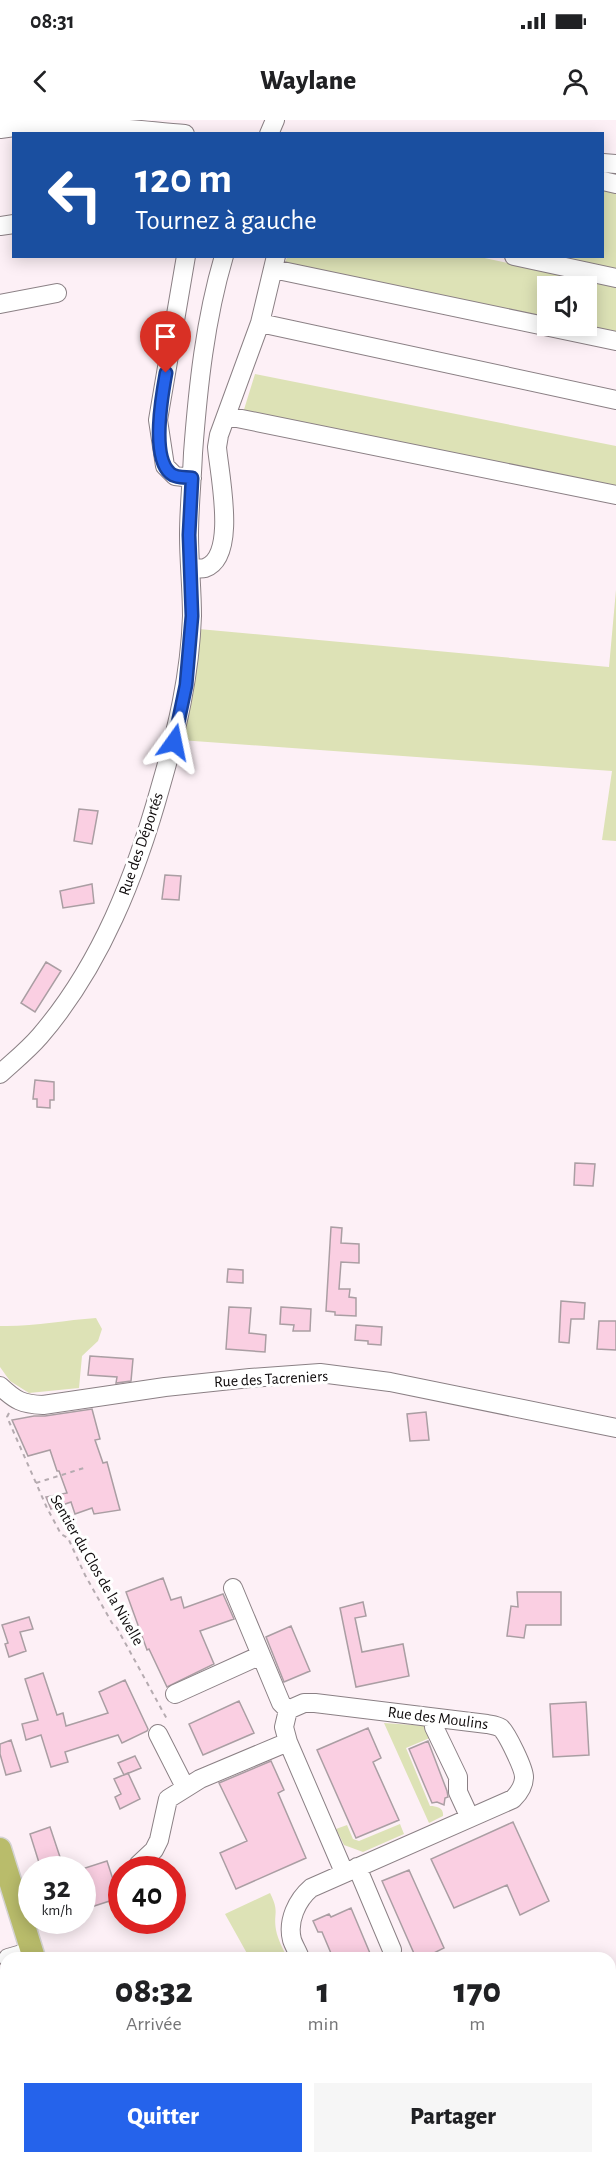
<!DOCTYPE html>
<html lang="fr">
<meta charset="utf-8">
<style>
body{margin:0;font-family:"Alegreya Sans",sans-serif;background:#f6f6f6;color:#202124;height:100vh;display:flex;flex-direction:column;font-size:22px;white-space:nowrap}
*{box-sizing:border-box;margin:0}
p{font-size:20px;color:#757577}
.icon{flex:none;width:33px;height:33px;fill:none;stroke:currentColor;stroke-width:2;stroke-linecap:round;stroke-linejoin:round}
.map{position:relative;flex:1;overflow:hidden}
.panel{position:absolute;left:0px;top:1832px;width:616px;height:212px;display:flex;flex-direction:column;background:#fff;border-radius:18px 18px 0 0;box-shadow:0 3px 15px #0003}
.panel>*{flex:none}
.hud{position:absolute;left:12px;top:12px;width:592px;height:126px;border-radius:0px;box-shadow:0 3px 15px #0003;background:#1a4fa0;color:#fff;overflow:hidden}
.buttons{position:absolute;left:537px;top:156px;display:grid;gap:12px}
.buttons a{display:grid;place-items:center;width:60px;height:60px;border-radius:0px;background:#fff;box-shadow:0 3px 15px #0003;font-size:30px}
.speed{position:absolute;left:18px;top:1736px;display:flex;gap:12px;font-size:30px;font-weight:700;text-align:center}
.speed>*{display:grid;place-content:center;width:78px;height:78px;border-radius:50%;background:#fff;box-shadow:0 3px 15px #0003;line-height:1}
.speed small{font-size:15px;font-weight:400}
.speed .limit{border:9px solid #d22;background:#fff;color:#111}
.pin{position:absolute;display:grid;place-items:center;width:51px;height:51px;color:#fff;margin:-62px -26px;border-radius:50% 50% 50% 0;rotate:-45deg;box-shadow:0 0 6px #0007}
.pin .icon{rotate:45deg}
.me{position:absolute;width:66px;margin:-33px;rotate:12deg;stroke-linejoin:round;filter:drop-shadow(0 0 4px #0008)}
.turn{display:flex;align-items:center;gap:21px;height:126px;padding:0 24px;font-size:27px}
.turn .icon{width:78px;height:78px;stroke-width:2.5}
.turn b{display:block;font-size:42px;line-height:51px}
.eta{display:flex;justify-content:space-evenly;align-items:center;height:102px;text-align:center}
.eta b{font-size:36px;font-weight:800;line-height:42px}
.button{display:flex;gap:12px;margin-top:auto;padding:12px 24px}
.button a{flex:1;height:69px;border-radius:0px;background:#2563eb;color:#fff;font-size:24px;font-weight:800;line-height:69px;text-align:center}
.button a+a{background:#f6f6f6;color:#202124}
.status{display:flex;justify-content:space-between;align-items:center;height:42px;padding:0 30px;background:#fff;direction:ltr}
.status svg{height:16px;fill:currentColor}
header{display:flex;justify-content:space-between;align-items:center;height:78px;padding:0 24px;background:#fff;font-size:27px;font-weight:800}
.map>svg:first-child{display:block}
.green{fill:#dde2b6}
.building{fill:#facfe2;stroke:#aa9ea3;stroke-width:1.5}
.lines{fill:none;stroke-linecap:round;stroke-linejoin:round}
.minor-casing{stroke:#8b8085;stroke-width:20}
.major-casing{stroke:#d4d3d3;stroke-width:25}
.path{stroke:#b5abb0;stroke-width:2;stroke-dasharray:4.5 4.5;stroke-linecap:butt}
.minor{stroke:#fff;stroke-width:18}
.major{stroke:#b9bc6b;stroke-width:22}
.route-casing{stroke:#184099;stroke-width:15}
.route{stroke:#2563eb;stroke-width:10}
.labels{text-anchor:middle;dominant-baseline:central;stroke-width:6;stroke-linejoin:round;paint-order:stroke}
.street-label{font-size:16px;fill:#0f0b0c;stroke:#fff}
</style>
<div class="status"><b>08:31</b><svg viewBox="0 0 49 12"><path d="M0 12V9h3v3zM5 12V6h3v6zM10 12V3h3v9zM15 12V0h3v12zM26 1h20v11H26zM47 4h2v5h-2z"/></svg></div>
<header><svg class="icon" aria-label="back" viewBox="0 0 24 24"><path d="M15 5l-7 7 7 7"/></svg>Waylane<svg class="icon" aria-label="person" viewBox="0 0 24 24"><circle cx="12" cy="8" r="4"/><path d="M4 21q1-7 8-7t8 7"/></svg></header>
<div class="map">
<svg width="616" height="2042" viewBox="0 0 616 2042">
<rect width="100%" height="100%" fill="#fdf0f6"/>
<path class="green" d="M603 67 616 70V153L535 137 603 136Z
M287 137H480L616 166V216L568 206H586V166H548L547 201 284 146Z
M255 254 616 326V370L242 296Z
M616 470V721L602 720 612 651 180 620 199 509 609 547Z
M96 1198 102 1209 98 1221 82 1236 79 1268 29 1273 10 1261 0 1247V1206C33 1207 64 1200 96 1198Z
M384 1603 427 1606 432 1617 406 1628 430 1686C437 1686 444 1688 443 1696L429 1703Z
M400 1704 404 1714 363 1732 344 1725 336 1709 347 1705 353 1719 359 1721Z
M270 1773C280 1793 273 1792 276 1810 278 1820 283 1829 287 1837H249L225 1794Z"/>
<path class="building" d="M79 689 98 691 92 724 74 721Z
M165 755 181 756 179 780 162 779Z
M92 764 94 783 63 788 60 771Z
M46 842 61 851 35 892 21 883Z
M35 960 54 962V980H50V988L37 987V979H33Z
M575 1043 595 1044 593 1066 574 1065Z
M331 1107 342 1108 341 1123 359 1124V1143L341 1142 339 1169H350L349 1177 356 1178V1196L335 1195V1192L326 1191Z
M228 1149 243 1150V1163L227 1162Z
M561 1181 585 1183 584 1199H571L569 1223 559 1222Z
M229 1187 251 1188 249 1213 266 1215 265 1232 226 1229Z
M281 1187 311 1189 310 1211H293L294 1205 280 1204Z
M599 1201H616V1230L597 1229Z
M356 1205 382 1207 381 1225 368 1224V1221L355 1220Z
M90 1236 133 1239 131 1261 116 1263 117 1257 88 1255Z
M92 1289 100 1319 95 1320 103 1343 107 1342 120 1390 94 1394 92 1388 75 1394 71 1382 51 1389 46 1377 67 1373 59 1351H57L50 1330 28 1336 12 1300 34 1296H45Z
M426 1292 429 1320 410 1321 407 1294Z
M163 1458 171 1480 181 1477 184 1488 223 1474 234 1499 200 1511 214 1544 167 1567 149 1529 147 1530 126 1472Z
M517 1472H561V1505H526L524 1518 507 1516 511 1486 518 1487Z
M363 1482 366 1496 355 1498 362 1532 403 1524 409 1556 356 1567 340 1488Z
M29 1497 33 1509 20 1512 26 1531 9 1537 5 1524 8 1523 2 1505Z
M291 1506 310 1551 284 1562 266 1517Z
M43 1553 57 1595 63 1593 66 1606 108 1593 99 1572 125 1560 148 1609 147 1611 122 1623 118 1615 65 1632 68 1642 51 1647 41 1615 26 1620 22 1604 38 1600 25 1559Z
M239 1581 254 1613 203 1635 189 1604Z
M586 1582 589 1635 553 1637 550 1584Z
M368 1608 381 1638 373 1642 399 1700 356 1718 317 1630Z
M11 1620 21 1651 6 1655 0 1634V1624Z
M428 1621 447 1671 448 1677 445 1678 444 1685 437 1682 432 1683 409 1629Z
M135 1636 141 1648 124 1655 118 1643Z
M271 1641 284 1670 278 1673 306 1738 236 1769 220 1733 247 1721 219 1663Z
M128 1653 140 1679 120 1689 115 1677 121 1674 114 1659Z
M513 1702 549 1781 520 1795 507 1765 454 1788 431 1739Z
M50 1707 64 1749H41L30 1714Z
M107 1741 119 1778 88 1788 82 1772V1749Z
M409 1750 444 1828 424 1838H416L382 1761Z
M351 1788 372 1838H333L322 1812H318L313 1801 329 1794 331 1797Z"/>
<g class="lines">
<defs>
<path id="minor" d="M0 9C60 0 125 9 185 14
M269 14 275 0
M603 43 616 44
M603 61 616 64
M0 106 14 104
M186 136 158 300 165 346 175 356 192 358
M514 136 616 158
M273 149 616 221
M0 184 57 173
M260 203 616 280
M227 296 616 375
M191 448C195 448 201 449 205 448 238 437 219 353 217 327L219 315 260 203 276 136
M0 954C13 942 28 930 40 916 101 845 136 755 161 665 177 610 190 555 192 496 192 469 189 442 189 415 189 388 192 360 193 333 198 267 205 200 224 136
M0 1266C16 1281 22 1284 43 1285L165 1267 250 1258 320 1253 390 1262 616 1308
M233 1468 281 1583 288 1590
M175 1574 261 1535
M435 1598 434 1607 458 1657V1672L470 1698
M158 1614 185 1667
M138 1745 154 1730 159 1720 168 1679 200 1659 288 1622
M357 1747 392 1830
M8 1838 32 1831
M300 1838C298 1832 294 1826 292 1820 287 1801 297 1780 311 1768L513 1679C519 1673 524 1665 524 1657 524 1648 507 1614 501 1608 496 1605 492 1605 487 1604L315 1583H304L288 1590 284 1607 288 1622 344 1752
M473 2037 477 2042"/>
<path id="major" d="M0 1729 34 1838
M93 2037 94 2042"/>
</defs>
<use href="#minor" class="minor-casing"/>
<use href="#major" class="major-casing"/>
<path class="path" d="M9 1293 7 1297 47 1388 61 1414 68 1418 85 1455 112 1503 117 1508 168 1601
M36 1363 84 1348
M72 2037 73 2042"/>
<use href="#minor" class="minor"/>
<use href="#major" class="major"/>
</g>
<g class="lines">
<defs>
<path id="route" d="M166 253C162 275 151 336 170 353 175 358 185 357 192 358L189 415 192 496 186 565 174 622"/>
</defs>
<use href="#route" class="route-casing"/>
<use href="#route" class="route"/>
</g>
<g class="labels">
<g class="street-label">
<text transform="translate(141 724) rotate(-71)">Rue des Déportés</text>
<text transform="translate(271 1259) rotate(-3)">Rue des Tacreniers</text>
<text transform="translate(97 1450) rotate(60)">Sentier du Clos de la Nivelle</text>
<text transform="translate(438 1598) rotate(7)">Rue des Moulins</text>
</g>
</g>
</svg>
<div class="buttons">
<a><svg class="icon" aria-label="sound" viewBox="0 0 24 24"><path d="M4 9h4l5-4v14l-5-4H4zM17 9q2 3 0 6"/></svg></a>
</div>
<div class="speed"><div>32<small>km/h</small></div><div class="limit">40</div></div>
<div class="pin" style="left:166px;top:253px;background:#d93025"><svg class="icon" aria-label="arrive" viewBox="0 0 24 24"><path d="M6 21V4h12l-3 4 3 4H6"/></svg></div>
<svg class="me" style="left:174px;top:622px" viewBox="-20 -20 40 40"><path d="M0-17L14 15 0 8-14 15z" fill="#2563eb" stroke="#fff" stroke-width="4"/></svg>
<div class="hud">
<div class="turn"><svg class="icon" aria-label="left" viewBox="0 0 24 24"><path d="M17 20v-9H6M10 6l-5 5 5 5"/></svg><div><b>120 m</b>Tournez à gauche</div></div>
</div>
<section class="panel">
<div class="eta">
<div><b>08:32</b><p>Arrivée</p></div>
<div><b>1</b><p>min</p></div>
<div><b>170</b><p>m</p></div>
</div>
<div class="button"><a>Quitter</a><a>Partager</a></div>
</section>
</div>
